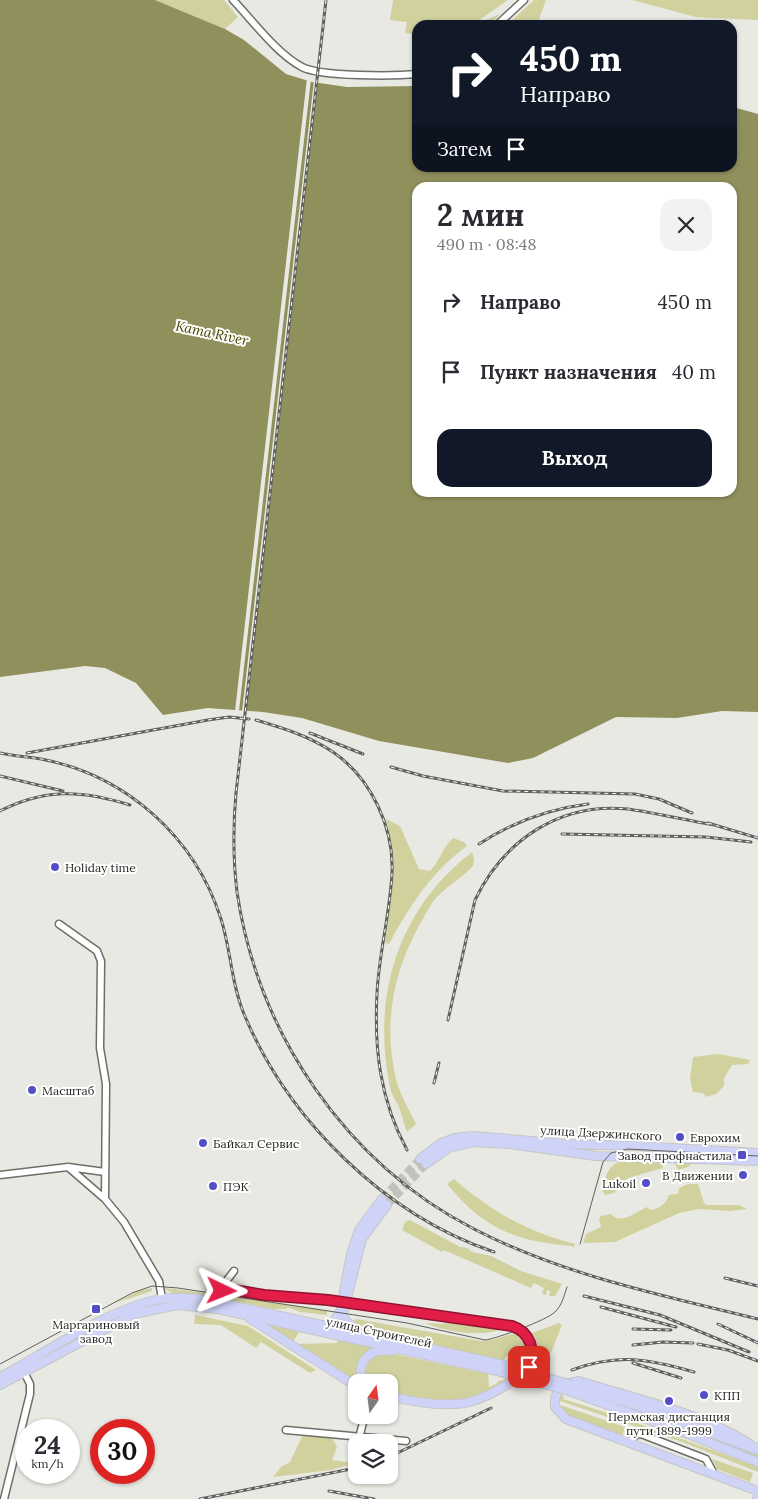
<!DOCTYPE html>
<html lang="ru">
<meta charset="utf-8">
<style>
body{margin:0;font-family:Lora,serif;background:#f2f2f3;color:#2b2b33;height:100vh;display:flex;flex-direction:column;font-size:19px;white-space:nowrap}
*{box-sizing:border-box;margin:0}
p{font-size:16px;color:#7c7c81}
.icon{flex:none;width:28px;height:28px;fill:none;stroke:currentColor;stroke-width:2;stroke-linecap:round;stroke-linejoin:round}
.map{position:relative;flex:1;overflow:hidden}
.sheet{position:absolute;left:412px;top:182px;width:325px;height:315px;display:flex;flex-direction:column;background:#fff;border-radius:15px;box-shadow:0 1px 4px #0004}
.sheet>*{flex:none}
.banner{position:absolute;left:412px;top:20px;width:325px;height:152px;border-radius:15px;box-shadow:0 1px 4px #0004;background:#111827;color:#fff;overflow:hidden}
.needle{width:32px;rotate:14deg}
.fabs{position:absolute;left:348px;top:1374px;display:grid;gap:10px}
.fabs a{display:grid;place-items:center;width:50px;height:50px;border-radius:10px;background:#fff;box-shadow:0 1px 4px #0004;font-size:25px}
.speed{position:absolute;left:15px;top:1419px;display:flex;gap:10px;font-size:25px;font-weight:700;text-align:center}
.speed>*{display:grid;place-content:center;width:65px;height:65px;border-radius:50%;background:#fff;box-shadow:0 1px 4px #0004;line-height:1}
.speed small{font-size:12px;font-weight:400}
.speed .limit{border:8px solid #d22;background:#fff;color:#111}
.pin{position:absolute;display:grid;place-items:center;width:42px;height:42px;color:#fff;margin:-21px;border-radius:10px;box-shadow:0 2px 8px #0006}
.me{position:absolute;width:55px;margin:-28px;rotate:92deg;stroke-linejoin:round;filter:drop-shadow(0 0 4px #0008)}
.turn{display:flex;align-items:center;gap:18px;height:105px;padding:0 25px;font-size:22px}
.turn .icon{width:65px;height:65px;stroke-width:2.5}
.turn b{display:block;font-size:35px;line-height:42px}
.then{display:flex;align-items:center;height:48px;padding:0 25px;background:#0003;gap:10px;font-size:19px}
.round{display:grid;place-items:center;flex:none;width:52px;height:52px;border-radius:15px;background:#f2f2f3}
.summary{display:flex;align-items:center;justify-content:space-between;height:85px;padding:0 25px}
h1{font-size:30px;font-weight:700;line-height:38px}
.button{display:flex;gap:10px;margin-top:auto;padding:10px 25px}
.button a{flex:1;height:58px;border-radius:15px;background:#111827;color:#fff;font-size:20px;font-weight:700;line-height:58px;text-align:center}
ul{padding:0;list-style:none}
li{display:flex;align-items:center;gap:15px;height:70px;padding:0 25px}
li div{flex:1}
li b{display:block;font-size:19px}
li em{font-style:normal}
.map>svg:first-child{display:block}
.green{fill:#d0d19d}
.water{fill:#90905c;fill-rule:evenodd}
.pier{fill:#e9e9e3}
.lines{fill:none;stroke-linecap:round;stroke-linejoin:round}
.major-tunnel{stroke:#c2c2bd;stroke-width:8;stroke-dasharray:8 4;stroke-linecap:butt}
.minor-casing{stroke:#6e6e69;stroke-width:9}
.major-casing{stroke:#c6c6c6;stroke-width:10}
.minor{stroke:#fff;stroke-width:6}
.major{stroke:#cfd3f7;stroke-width:8}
.tram{stroke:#60605c;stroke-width:1}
.rail-casing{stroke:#60605c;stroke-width:3}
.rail{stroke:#fffffe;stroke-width:1;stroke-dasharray:4;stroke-linecap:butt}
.major-bridge-casing{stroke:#c6c6c6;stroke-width:10;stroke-linecap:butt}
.major-bridge{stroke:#cfd3f7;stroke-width:8}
.route-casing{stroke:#92132f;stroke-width:12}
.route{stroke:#e11d48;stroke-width:9}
.poi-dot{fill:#534ec5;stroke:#fffffe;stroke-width:2}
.labels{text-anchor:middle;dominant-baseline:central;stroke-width:4;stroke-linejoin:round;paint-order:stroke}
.poi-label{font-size:12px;fill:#252523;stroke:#fffffe;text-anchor:start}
.street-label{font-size:12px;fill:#252523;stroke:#fffffe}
.water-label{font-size:14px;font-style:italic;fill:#444300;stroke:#fffffe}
</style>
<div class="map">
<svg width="758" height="1499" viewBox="0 0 758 1499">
<rect width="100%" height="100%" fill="#e9e9e3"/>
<path class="green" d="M155 0H224L238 17 225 29Z
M393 0H508L475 23 468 25H418L417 35 405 33 407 22 390 20Z
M534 0H546L537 25H507Z
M632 0H758V20L696 17Z
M500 14 490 25H474Z
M386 819 400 826 419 869 430 871C440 861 442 848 453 838L464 842 467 846C433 870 408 908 389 944L385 943C389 899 398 864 386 819Z
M472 852 474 859 473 866C462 878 447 886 436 898 429 906 425 916 420 924 393 972 383 1025 396 1079 400 1095 409 1109 416 1124L407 1132C404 1124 402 1115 399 1107 396 1100 391 1095 390 1087 371 996 398 909 472 852Z
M718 1054 750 1060 748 1064 732 1065 724 1078V1086L716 1094 706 1097 703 1093 693 1092 690 1078 693 1057Z
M624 1160 658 1161 662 1164 663 1168 628 1178 614 1193 605 1195 602 1190C606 1175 608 1164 624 1160Z
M674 1161H695L688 1167 678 1170Z
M454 1179C492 1212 526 1231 575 1244L574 1248 572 1246C515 1241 484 1229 447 1184Z
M688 1184H698L704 1203 707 1205H739L747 1209 730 1211 699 1209 679 1213 615 1242 583 1243 586 1234 601 1227 599 1219 601 1216 611 1214C621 1226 636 1211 648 1207L650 1210C659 1209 666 1204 669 1195L678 1194 679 1188Z
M410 1220 460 1247 467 1248 472 1252 491 1256 521 1271 562 1284 555 1296H549L550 1291 547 1290 546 1295 542 1294 544 1288 534 1283 531 1288 444 1250 442 1252 402 1230 405 1222Z
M152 1288V1291L115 1303 138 1291Z
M164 1288 217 1294 214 1297 172 1293Z
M224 1295 327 1311V1315L300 1312 287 1307V1309H273L225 1299Z
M195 1315 248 1326 316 1370 310 1373 261 1342 256 1348 221 1325 194 1324Z
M356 1319 481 1341 492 1340 515 1333C562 1359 483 1399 458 1401 435 1403 412 1398 389 1394V1382H366L362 1371 370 1357 385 1352 488 1374 489 1387 496 1384 498 1381 504 1380 515 1365 507 1355 503 1362 350 1323Z
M448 1319 505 1328C483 1338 446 1332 425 1323L444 1324Z
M260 1322 299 1332 292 1344Z
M559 1323 562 1325 551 1353 537 1360 538 1346 532 1333Z
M338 1340 378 1348 366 1354 361 1382H356L296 1344 337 1343Z
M560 1395 564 1396 563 1399C630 1419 693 1443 758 1467V1472L685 1443 560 1401Z
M560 1405 625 1427 622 1437 569 1417Z
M673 1422 758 1454V1458L673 1424Z
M303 1435 332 1438 337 1447 332 1460 356 1463 331 1470 273 1477 281 1467 290 1462Z
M712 1459 753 1473 750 1482 717 1469Z"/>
<path class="water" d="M0 0H155L225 29 244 40 286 74 312 82 347 87 417 86 418 168H732L733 107 758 114V712L722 711 677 718 616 717 533 758 508 763 379 741 302 718 263 712 208 708 163 715 136 683 105 668 85 666 0 677ZM418 188H732V492H418Z"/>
<path class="pier" d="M307 78 311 79 239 711H235Z
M314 80H318L246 712H242Z"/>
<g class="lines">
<path class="major-tunnel" d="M382 1199 420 1159
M387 1205 426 1164"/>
<defs>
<path id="minor" d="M233 0C253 21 277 54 302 67 321 77 395 76 418 74
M497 25 524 0
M59 924 97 951 101 961 100 1048 106 1084 105 1199 124 1222 159 1281 162 1299
M68 1167 105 1199
M0 1175 68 1167 105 1172
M222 1289 268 1295 328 1300 503 1324 518 1328
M220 1302 224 1284 234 1271
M286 1430 406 1441
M359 1438 365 1415
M630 1443 635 1435 641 1434 706 1459 714 1474
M4 1499 30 1394V1384L24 1372"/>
<path id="major" d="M420 1159 441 1143 455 1138 473 1136 568 1144 637 1146 758 1153
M426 1164 449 1148 473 1142 509 1144 596 1156 758 1161
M249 1318 356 1386
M326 1324 333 1322 340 1312 351 1254 359 1230 382 1199
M357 1330 345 1320 343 1314 362 1239 387 1205
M0 1377C45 1353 103 1313 151 1301 172 1296 192 1297 212 1301L500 1364
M364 1382C353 1362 372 1347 392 1351
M0 1385 134 1314 177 1305 218 1309 493 1370
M572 1385 638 1406 754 1449
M566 1390 688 1434 758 1462
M389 1396C413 1402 440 1407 465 1403 492 1398 565 1359 518 1328
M758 1450C714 1416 633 1398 579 1381 564 1383 553 1390 555 1407L566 1419 758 1491
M757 1499 758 1497"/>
</defs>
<use href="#minor" class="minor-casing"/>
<use href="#major" class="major-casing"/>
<use href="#minor" class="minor"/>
<use href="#major" class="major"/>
<path class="tram" d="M580 1244 603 1162 611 1153 628 1149 758 1156
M0 1364 132 1293 152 1286 178 1288 407 1323 485 1340C496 1339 547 1320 555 1312 562 1305 564 1296 567 1287"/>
<defs>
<path id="rail" d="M326 0 236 793C233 826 233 859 237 892 258 1034 346 1163 474 1229 563 1275 661 1295 758 1319
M256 720C283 728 309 736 333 752 371 778 394 827 392 873 390 913 379 953 377 993 374 1049 380 1100 407 1150
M310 733 363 754
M0 753C14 756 28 757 41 759 126 775 195 837 221 919 231 950 231 983 244 1014 288 1120 385 1215 494 1252
M27 753 208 720 229 717 249 719
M391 767 423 776 503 791 635 794 659 799 692 813
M0 776 63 791
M0 811C45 788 82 790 130 805
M708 823 758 838
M562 834 706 837 751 842
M479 844C513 822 548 809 588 804
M448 1020 475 900C504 840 560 802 628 809 656 813 685 820 714 825
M434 1083 439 1063
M725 1278 758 1286
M584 1296 660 1315 749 1352
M601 1307 676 1327
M718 1324 758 1343
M633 1329 671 1330
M698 1344 728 1350 758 1361
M633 1345 663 1342 693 1343
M633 1363 681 1378
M572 1370C618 1353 649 1359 694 1372
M389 1457 491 1408
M329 1491 374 1499
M200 1499 356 1468"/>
</defs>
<use href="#rail" class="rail-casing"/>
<use href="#rail" class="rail"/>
<defs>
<path id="major-bridge" d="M500 1364 572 1385
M493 1370 566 1390"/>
</defs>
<use href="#major-bridge" class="major-bridge-casing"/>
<use href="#major-bridge" class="major-bridge"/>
</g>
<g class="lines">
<defs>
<path id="route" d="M222 1291V1288L264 1295 328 1300 512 1326C530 1332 536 1350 529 1367"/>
</defs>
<use href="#route" class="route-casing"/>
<use href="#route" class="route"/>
</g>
<g class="poi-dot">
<circle cx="55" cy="867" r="5"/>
<circle cx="32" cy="1090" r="5"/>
<circle cx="680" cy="1137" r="5"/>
<circle cx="203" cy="1143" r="5"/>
<rect x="737" y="1150" width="10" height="10" rx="2.5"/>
<circle cx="743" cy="1175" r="5"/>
<circle cx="646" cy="1183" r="5"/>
<circle cx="213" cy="1186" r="5"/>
<rect x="91" y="1304" width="10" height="10" rx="2.5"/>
<circle cx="704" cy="1395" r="5"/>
<circle cx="669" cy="1401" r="5"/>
</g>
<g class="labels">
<g class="poi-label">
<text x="65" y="867">Holiday time</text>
<text x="42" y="1090">Масштаб</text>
<text x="690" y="1137">Еврохим</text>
<text x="213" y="1143">Байкал Сервис</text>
<text x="732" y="1155" text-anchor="end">Завод профнастила</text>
<text x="733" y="1175" text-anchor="end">В Движении</text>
<text x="636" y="1183" text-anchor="end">Lukoil</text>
<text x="223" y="1186">ПЭК</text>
<text x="96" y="1324" text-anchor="middle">Маргариновый<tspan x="96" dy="14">завод</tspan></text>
<text x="714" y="1395">КПП</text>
<text x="669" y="1416" text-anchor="middle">Пермская дистанция<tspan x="669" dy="14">пути 1899-1999</tspan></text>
</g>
<g class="street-label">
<text transform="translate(601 1133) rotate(3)">улица Дзержинского</text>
<text transform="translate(379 1332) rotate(12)">улица Строителей</text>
</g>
<g class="water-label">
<text transform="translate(212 333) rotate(12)">Kama River</text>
</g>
</g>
</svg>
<div class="fabs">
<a><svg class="needle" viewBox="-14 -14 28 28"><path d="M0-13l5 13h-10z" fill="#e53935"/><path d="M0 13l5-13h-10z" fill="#7c7c81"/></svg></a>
<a><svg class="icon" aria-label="layers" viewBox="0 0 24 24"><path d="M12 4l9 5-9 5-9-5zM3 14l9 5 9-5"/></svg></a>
</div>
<div class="speed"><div>24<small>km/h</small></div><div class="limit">30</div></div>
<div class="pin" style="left:529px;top:1367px;background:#d93025"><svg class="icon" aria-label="arrive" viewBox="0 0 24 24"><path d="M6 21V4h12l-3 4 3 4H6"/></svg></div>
<svg class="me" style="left:222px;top:1291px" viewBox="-20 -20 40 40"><path d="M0-17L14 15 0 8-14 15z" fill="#e11d48" stroke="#fff" stroke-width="4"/></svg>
<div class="banner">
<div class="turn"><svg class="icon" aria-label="right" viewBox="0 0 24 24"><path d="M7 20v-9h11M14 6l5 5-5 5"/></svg><div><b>450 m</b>Направо</div></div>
<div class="then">Затем<svg class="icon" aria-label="arrive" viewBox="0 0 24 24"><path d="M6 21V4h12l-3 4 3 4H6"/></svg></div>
</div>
<section class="sheet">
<div class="summary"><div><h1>2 мин</h1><p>490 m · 08:48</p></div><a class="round"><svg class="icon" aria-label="close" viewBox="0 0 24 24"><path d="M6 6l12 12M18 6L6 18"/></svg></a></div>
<ul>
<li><svg class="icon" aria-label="right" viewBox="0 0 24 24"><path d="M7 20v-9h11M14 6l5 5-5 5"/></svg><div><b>Направо</b></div><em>450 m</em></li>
<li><svg class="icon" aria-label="arrive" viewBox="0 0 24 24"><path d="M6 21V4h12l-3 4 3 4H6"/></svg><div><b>Пункт назначения</b></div><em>40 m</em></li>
</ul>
<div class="button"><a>Выход</a></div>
</section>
</div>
